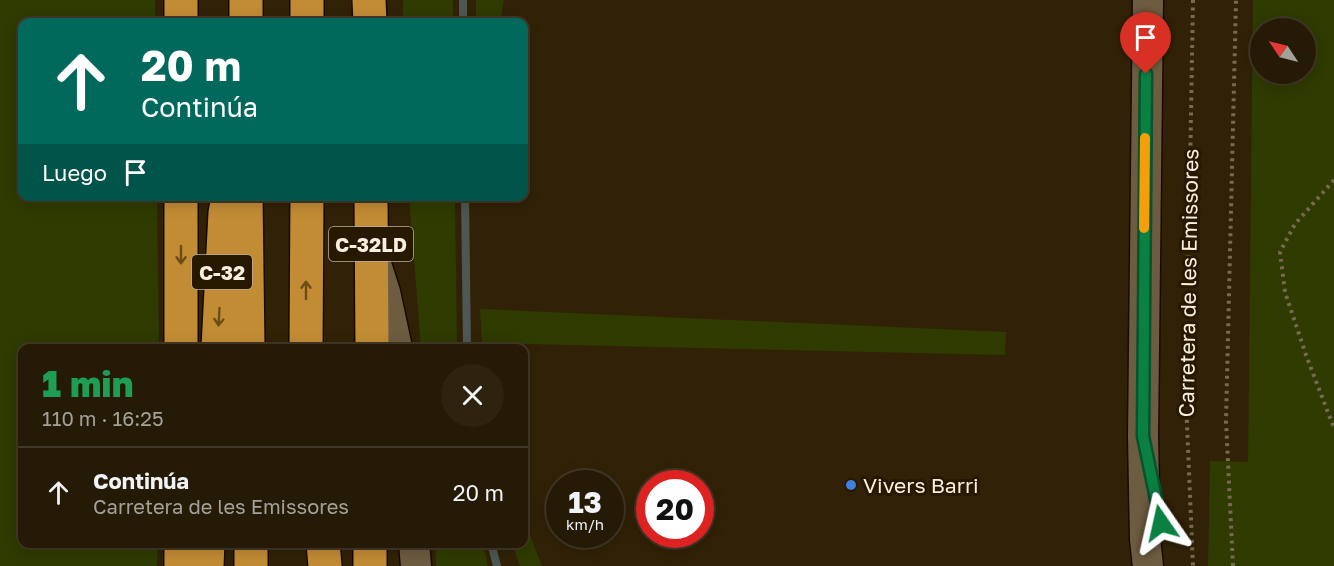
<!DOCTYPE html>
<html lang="es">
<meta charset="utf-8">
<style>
body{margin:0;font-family:"Golos Text",sans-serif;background:#2d230f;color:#f1f3f6;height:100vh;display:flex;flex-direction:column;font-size:22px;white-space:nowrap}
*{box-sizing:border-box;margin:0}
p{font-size:20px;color:#a3a19a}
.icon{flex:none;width:33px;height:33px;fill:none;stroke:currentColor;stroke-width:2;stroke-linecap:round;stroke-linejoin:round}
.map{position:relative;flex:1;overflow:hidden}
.side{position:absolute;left:18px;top:344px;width:510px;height:204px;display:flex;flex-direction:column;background:#251a05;border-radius:12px;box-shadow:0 3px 15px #0003,0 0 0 2px #423827}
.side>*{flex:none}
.guide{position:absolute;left:18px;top:18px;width:510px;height:183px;border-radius:12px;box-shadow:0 3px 15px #0003,0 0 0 2px #423827;background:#00695c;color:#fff;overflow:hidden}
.needle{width:39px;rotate:305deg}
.fabs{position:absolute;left:1250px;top:18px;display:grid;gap:12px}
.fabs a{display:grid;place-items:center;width:66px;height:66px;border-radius:50%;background:#251a05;box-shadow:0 3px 15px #0003,0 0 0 2px #423827;font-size:30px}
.speed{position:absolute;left:546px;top:470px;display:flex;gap:12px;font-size:30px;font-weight:700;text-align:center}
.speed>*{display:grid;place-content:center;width:78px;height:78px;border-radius:50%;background:#251a05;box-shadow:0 3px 15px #0003,0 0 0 2px #423827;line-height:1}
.speed small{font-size:15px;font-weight:400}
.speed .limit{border:9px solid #d22;background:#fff;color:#111}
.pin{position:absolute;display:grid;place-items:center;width:51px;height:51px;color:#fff;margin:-62px -26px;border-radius:50% 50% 50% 0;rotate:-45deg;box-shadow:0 0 6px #0007}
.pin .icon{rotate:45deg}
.me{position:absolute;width:66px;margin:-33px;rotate:349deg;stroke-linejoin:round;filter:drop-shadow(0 0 4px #0008)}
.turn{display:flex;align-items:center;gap:21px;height:126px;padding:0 24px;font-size:27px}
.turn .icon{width:78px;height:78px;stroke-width:2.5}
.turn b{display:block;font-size:42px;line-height:51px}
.then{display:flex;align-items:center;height:57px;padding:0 24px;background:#0003;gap:12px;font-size:22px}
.round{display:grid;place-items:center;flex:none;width:63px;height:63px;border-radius:32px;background:#2d230f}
.overview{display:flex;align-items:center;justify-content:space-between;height:102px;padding:0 24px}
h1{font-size:36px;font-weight:800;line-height:45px;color:#1e9e55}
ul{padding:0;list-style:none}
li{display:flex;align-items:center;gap:18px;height:90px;padding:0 24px;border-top:2px solid #423827}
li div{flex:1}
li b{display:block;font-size:22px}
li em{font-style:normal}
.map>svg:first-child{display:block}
.green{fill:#2f3b00;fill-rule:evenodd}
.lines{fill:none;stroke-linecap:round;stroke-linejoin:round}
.stream{stroke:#4e5753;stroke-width:8}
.minor-casing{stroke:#190a00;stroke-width:33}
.highway-casing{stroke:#190a00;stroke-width:36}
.path{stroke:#776a53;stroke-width:4;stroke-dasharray:3 4.5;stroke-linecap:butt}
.minor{stroke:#6e5c41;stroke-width:30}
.highway{stroke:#c28c35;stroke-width:33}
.oneway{stroke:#6d4c18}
.route-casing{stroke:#07532c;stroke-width:15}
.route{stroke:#0b8043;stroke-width:10}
.slow{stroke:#f59e0b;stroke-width:10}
.shop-dot{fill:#3f7fe0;stroke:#271800;stroke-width:2}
.labels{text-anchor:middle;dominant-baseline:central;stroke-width:6;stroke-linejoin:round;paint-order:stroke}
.shield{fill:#271800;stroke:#baae9d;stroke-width:1.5}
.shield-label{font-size:20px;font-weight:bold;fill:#f9efe0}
.street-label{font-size:21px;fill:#f9efe0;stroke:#271800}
.poi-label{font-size:21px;fill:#f9efe0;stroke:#271800;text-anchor:start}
</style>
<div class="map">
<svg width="1334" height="566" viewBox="0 0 1334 566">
<rect width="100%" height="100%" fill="#312207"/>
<path class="green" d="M0 0H155V22H22V196L157 197 159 348H22V543H158L157 566H0Z
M403 0H453V22H403Z
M476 0H504L500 22H476Z
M1253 0H1334V566H1208L1210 461 1248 462ZM1260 28H1305V74H1260Z
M409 197H455L457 348H421Z
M480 309 1006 332 1005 355 482 343Z
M524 520 542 566H520L512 543H524Z
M435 543H483L488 566H436Z"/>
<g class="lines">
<path class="stream" d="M463 0V22
M465 196 467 348
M491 543 497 566"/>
<defs>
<path id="minor" d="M1148 0 1143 436 1145 539 1148 566
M377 267 385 292 397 348
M414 543 416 566"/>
<path id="highway" d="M369 0 370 22
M181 22V0
M246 22V0
M307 22V0
M246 196 248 348
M371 196 372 348
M181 348V196
M218 348 225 213 228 196
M306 348 307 196
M251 543V566
M323 543 325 566
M370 543V566
M181 566V543
M207 566 208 543"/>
</defs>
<use href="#minor" class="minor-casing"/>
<use href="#highway" class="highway-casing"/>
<path class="path" d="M1193 0 1186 401 1193 566
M1334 180 1295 224 1280 252 1285 292 1306 355 1334 428
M1233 566 1226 421 1236 0"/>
<use href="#minor" class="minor"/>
<use href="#highway" class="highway"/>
</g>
<defs><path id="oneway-shaft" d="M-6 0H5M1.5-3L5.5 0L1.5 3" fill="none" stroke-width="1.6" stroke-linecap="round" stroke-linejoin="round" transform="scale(1.5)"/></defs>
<g class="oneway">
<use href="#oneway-shaft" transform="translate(181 255) rotate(90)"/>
<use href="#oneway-shaft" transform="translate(306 290) rotate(-90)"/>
<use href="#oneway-shaft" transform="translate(219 317) rotate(93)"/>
</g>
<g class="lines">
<defs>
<path id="route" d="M1146 74 1143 436 1161 523"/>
</defs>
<use href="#route" class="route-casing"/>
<use href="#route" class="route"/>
<path class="slow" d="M1144 228 1145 138"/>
</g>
<circle class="shop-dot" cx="851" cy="485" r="6"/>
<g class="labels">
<g class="shield">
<rect x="329" y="227" width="84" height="34" rx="4.5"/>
<rect x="192" y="255" width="60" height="34" rx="4.5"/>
</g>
<g class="shield-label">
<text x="371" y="244">C-32LD</text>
<text x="222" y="272">C-32</text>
</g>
<g class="street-label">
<text transform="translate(1188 283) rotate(-89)">Carretera de les Emissores</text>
</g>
<g class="poi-label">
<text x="863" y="485">Vivers Barri</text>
</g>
</g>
</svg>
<div class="fabs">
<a><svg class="needle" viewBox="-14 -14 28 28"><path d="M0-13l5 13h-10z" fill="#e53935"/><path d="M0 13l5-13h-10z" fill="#a3a19a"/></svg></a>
</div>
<div class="speed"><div>13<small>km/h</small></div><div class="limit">20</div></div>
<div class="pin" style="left:1146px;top:74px;background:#d93025"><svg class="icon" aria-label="arrive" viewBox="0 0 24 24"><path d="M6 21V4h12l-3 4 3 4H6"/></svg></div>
<svg class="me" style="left:1161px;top:523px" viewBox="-20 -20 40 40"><path d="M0-17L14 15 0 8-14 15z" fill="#0b8043" stroke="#fff" stroke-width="4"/></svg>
<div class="guide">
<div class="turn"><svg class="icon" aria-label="ahead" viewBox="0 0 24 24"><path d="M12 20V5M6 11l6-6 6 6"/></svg><div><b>20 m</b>Continúa</div></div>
<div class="then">Luego<svg class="icon" aria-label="arrive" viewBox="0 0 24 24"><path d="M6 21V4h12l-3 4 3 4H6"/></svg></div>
</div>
<section class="side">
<div class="overview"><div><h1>1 min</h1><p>110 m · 16:25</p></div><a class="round"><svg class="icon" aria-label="close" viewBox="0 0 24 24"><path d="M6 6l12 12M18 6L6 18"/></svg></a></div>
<ul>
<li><svg class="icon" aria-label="ahead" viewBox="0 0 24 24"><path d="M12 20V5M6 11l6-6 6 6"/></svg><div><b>Continúa</b><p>Carretera de les Emissores</p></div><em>20 m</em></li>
</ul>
</section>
</div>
